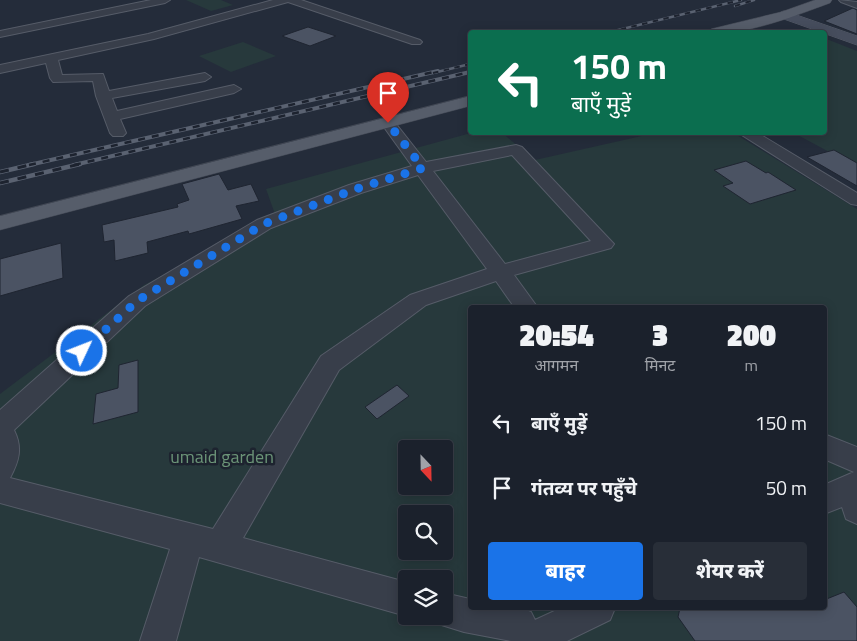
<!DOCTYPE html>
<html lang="hi">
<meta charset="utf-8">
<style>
body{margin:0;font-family:"Titillium Web","Noto Sans Devanagari",sans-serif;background:#282e38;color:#f1f3f6;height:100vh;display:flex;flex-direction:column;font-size:19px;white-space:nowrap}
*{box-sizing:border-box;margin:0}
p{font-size:16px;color:#a0a3a9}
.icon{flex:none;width:28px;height:28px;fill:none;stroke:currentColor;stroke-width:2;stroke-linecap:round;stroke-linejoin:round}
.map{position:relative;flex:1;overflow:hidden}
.drawer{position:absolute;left:468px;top:305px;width:359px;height:305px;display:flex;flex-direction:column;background:#1b212c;border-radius:5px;box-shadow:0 2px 12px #0003,0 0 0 1px #393e48}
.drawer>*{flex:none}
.top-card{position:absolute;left:468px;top:30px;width:359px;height:105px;border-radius:5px;box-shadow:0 2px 12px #0003,0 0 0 1px #393e48;background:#0b6e4f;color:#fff;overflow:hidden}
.needle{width:32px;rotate:158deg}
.controls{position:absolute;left:398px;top:440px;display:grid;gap:10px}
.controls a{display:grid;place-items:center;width:55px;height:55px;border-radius:5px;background:#1b212c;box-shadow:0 2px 12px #0003,0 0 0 1px #393e48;font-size:25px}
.pin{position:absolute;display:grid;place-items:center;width:42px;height:42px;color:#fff;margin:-51px -21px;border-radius:50% 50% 50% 0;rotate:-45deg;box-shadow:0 0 5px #0007}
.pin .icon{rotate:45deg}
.me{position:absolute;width:55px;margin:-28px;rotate:47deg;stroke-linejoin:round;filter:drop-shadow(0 0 4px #0008)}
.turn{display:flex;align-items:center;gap:18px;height:105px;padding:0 20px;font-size:22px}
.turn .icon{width:65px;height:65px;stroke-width:2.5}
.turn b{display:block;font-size:35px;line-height:42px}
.eta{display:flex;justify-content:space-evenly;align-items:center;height:85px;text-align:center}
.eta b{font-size:30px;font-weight:800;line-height:35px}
.cta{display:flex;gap:10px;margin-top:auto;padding:10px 20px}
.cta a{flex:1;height:58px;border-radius:5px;background:#1a73e8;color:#fff;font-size:20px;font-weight:800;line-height:58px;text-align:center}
.cta a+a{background:#282e38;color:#f1f3f6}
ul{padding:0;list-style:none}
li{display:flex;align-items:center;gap:15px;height:65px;padding:0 20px}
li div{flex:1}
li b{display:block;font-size:19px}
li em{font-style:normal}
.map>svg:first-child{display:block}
.green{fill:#27393c;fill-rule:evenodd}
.building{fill:#4b5363;stroke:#1f2531}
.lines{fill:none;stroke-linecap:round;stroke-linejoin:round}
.street-casing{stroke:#565c68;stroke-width:2}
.secondary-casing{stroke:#565c68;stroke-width:1}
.primary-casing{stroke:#414753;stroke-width:1}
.street{fill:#383e4a;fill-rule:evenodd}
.secondary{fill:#464d5d;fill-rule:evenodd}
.primary{fill:#565d6a;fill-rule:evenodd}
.rail-far2-casing{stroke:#5a6271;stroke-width:2.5}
.rail-far1-casing{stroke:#5a6271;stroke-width:4}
.rail-casing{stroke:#5a6271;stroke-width:4.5}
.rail-far2{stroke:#1d232f;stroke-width:2;stroke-dasharray:5.5;stroke-linecap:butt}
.rail-far1{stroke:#1d232f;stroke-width:2.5;stroke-dasharray:7;stroke-linecap:butt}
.rail{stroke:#1d232f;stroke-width:3;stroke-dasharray:9;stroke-linecap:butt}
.route{stroke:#1a73e8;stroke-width:9;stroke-dasharray:0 16.2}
.labels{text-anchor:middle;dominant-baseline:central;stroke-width:5;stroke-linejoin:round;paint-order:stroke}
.near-park-label{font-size:18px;fill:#6c9578;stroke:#1d232f}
</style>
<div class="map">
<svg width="857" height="641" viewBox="0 0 857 641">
<rect width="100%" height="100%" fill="#242c3a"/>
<path class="green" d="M186 0H221L233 5 211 11Z
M824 38 857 51V167L794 133 824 132Z
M243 42 276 56 231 72 199 56Z
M732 132 857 209V641H0V394L144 285 276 217 266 189 471 133H502L535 160 655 133ZM470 308H824V608H470ZM406 449H444V486H406ZM406 514H444V551H406ZM406 579H444V616H406Z"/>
<path class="building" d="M853 8 857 10V34L824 21Z
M308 27 336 36 310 46 282 36Z
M834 150 857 163V186L807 157Z
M746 161 766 173 768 172 796 190 750 204 723 186 733 183 714 170Z
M219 174 228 190 251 184 259 201 236 206 242 219 189 234 188 231 147 242 148 253 115 261 114 240 104 242 102 225 178 207 177 204 189 200 182 184Z
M61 243 63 278 0 296V259Z
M138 360V412L93 424 96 394 118 388 119 365Z
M397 385 409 396 377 419 365 407Z
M844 592 857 607V641H695L678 617 680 608H824V600Z"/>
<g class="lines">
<defs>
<path id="street" d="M151 0H170L165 3 0 37V31Z
M273 0H301L420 40 422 42 420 44H412L288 2 154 39 58 60 62 75 103 74 109 91 205 73 211 77 205 81 112 98 117 111 234 85 241 89 234 93 120 119 126 133 123 136H113L110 133 96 96 93 81 53 82 50 78 46 63 0 73V65L148 34Z
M839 0 857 2V8L841 2Z
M388 119 393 120 426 162 516 145 522 147 614 244 611 248 514 275 538 308H515L496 281 426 305 339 370 243 538 406 582V616L199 557 176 641H140L170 549 0 503V410L129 296 257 220 349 185 412 166 381 123 383 120ZM512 155 591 241 505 264 433 171ZM418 175 487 269 410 295 321 356 213 529 10 478C19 461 23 448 14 430L145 306 271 228 361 193Z
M737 132H756L857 193V205L851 204Z
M824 434 857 447V524L846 519 842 507 824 514V485L854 472 824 459Z
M444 593 470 599V608H521L531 612 535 620 561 608H615L610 620 567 641H511L464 632 432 622 430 616H444Z"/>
<path id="secondary" d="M785 11 857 36V45L781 18 779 15 781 12Z"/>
<path id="primary" d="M815 0H832L830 3C797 15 743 37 709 32L711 29 781 12Z
M470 96V106L0 230V216Z"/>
</defs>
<use href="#street" class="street-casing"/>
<use href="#secondary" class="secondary-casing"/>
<use href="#primary" class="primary-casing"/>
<use href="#street" class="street"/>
<use href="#secondary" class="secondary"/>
<use href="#primary" class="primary"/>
<defs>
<path id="rail-far2" d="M735 6 754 0
M610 32 741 0
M433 73 470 64
M468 73 470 72"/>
<path id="rail-far1" d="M29 165 438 71
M74 165 470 72"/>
<path id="rail" d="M0 172 34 164
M0 183 80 164"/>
</defs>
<use href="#rail-far2" class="rail-far2-casing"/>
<use href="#rail-far1" class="rail-far1-casing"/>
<use href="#rail" class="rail-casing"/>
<use href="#rail-far2" class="rail-far2"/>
<use href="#rail-far1" class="rail-far1"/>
<use href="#rail" class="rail"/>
</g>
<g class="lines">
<path class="route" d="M82 351 137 301 264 224 356 189 423 168 388 123"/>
</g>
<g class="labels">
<g class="near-park-label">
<text x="222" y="456">umaid garden</text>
</g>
</g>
</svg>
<div class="controls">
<a><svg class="needle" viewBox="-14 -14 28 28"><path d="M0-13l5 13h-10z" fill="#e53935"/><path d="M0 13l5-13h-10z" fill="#a0a3a9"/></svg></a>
<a><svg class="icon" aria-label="search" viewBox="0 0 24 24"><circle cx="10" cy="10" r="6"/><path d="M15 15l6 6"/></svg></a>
<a><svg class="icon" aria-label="layers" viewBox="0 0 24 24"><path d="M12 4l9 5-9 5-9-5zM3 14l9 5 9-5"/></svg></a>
</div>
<div class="pin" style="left:388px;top:123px;background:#d93025"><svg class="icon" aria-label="arrive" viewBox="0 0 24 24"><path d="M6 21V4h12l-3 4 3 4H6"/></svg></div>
<svg class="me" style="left:82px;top:351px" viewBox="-20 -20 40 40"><circle r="17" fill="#1a73e8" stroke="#fff" stroke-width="3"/><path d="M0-11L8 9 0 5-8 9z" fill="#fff"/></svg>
<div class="top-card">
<div class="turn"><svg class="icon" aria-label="left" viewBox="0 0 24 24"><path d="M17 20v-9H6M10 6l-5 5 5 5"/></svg><div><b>150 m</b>बाएँ मुड़ें</div></div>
</div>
<section class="drawer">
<div class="eta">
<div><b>20:54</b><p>आगमन</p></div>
<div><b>3</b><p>मिनट</p></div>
<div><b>200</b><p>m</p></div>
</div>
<ul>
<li><svg class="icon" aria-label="left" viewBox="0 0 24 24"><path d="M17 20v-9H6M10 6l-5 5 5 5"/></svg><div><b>बाएँ मुड़ें</b></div><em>150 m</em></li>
<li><svg class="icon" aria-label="arrive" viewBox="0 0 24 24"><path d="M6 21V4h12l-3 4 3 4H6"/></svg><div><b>गंतव्य पर पहुँचे</b></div><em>50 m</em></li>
</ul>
<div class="cta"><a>बाहर</a><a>शेयर करें</a></div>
</section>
</div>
